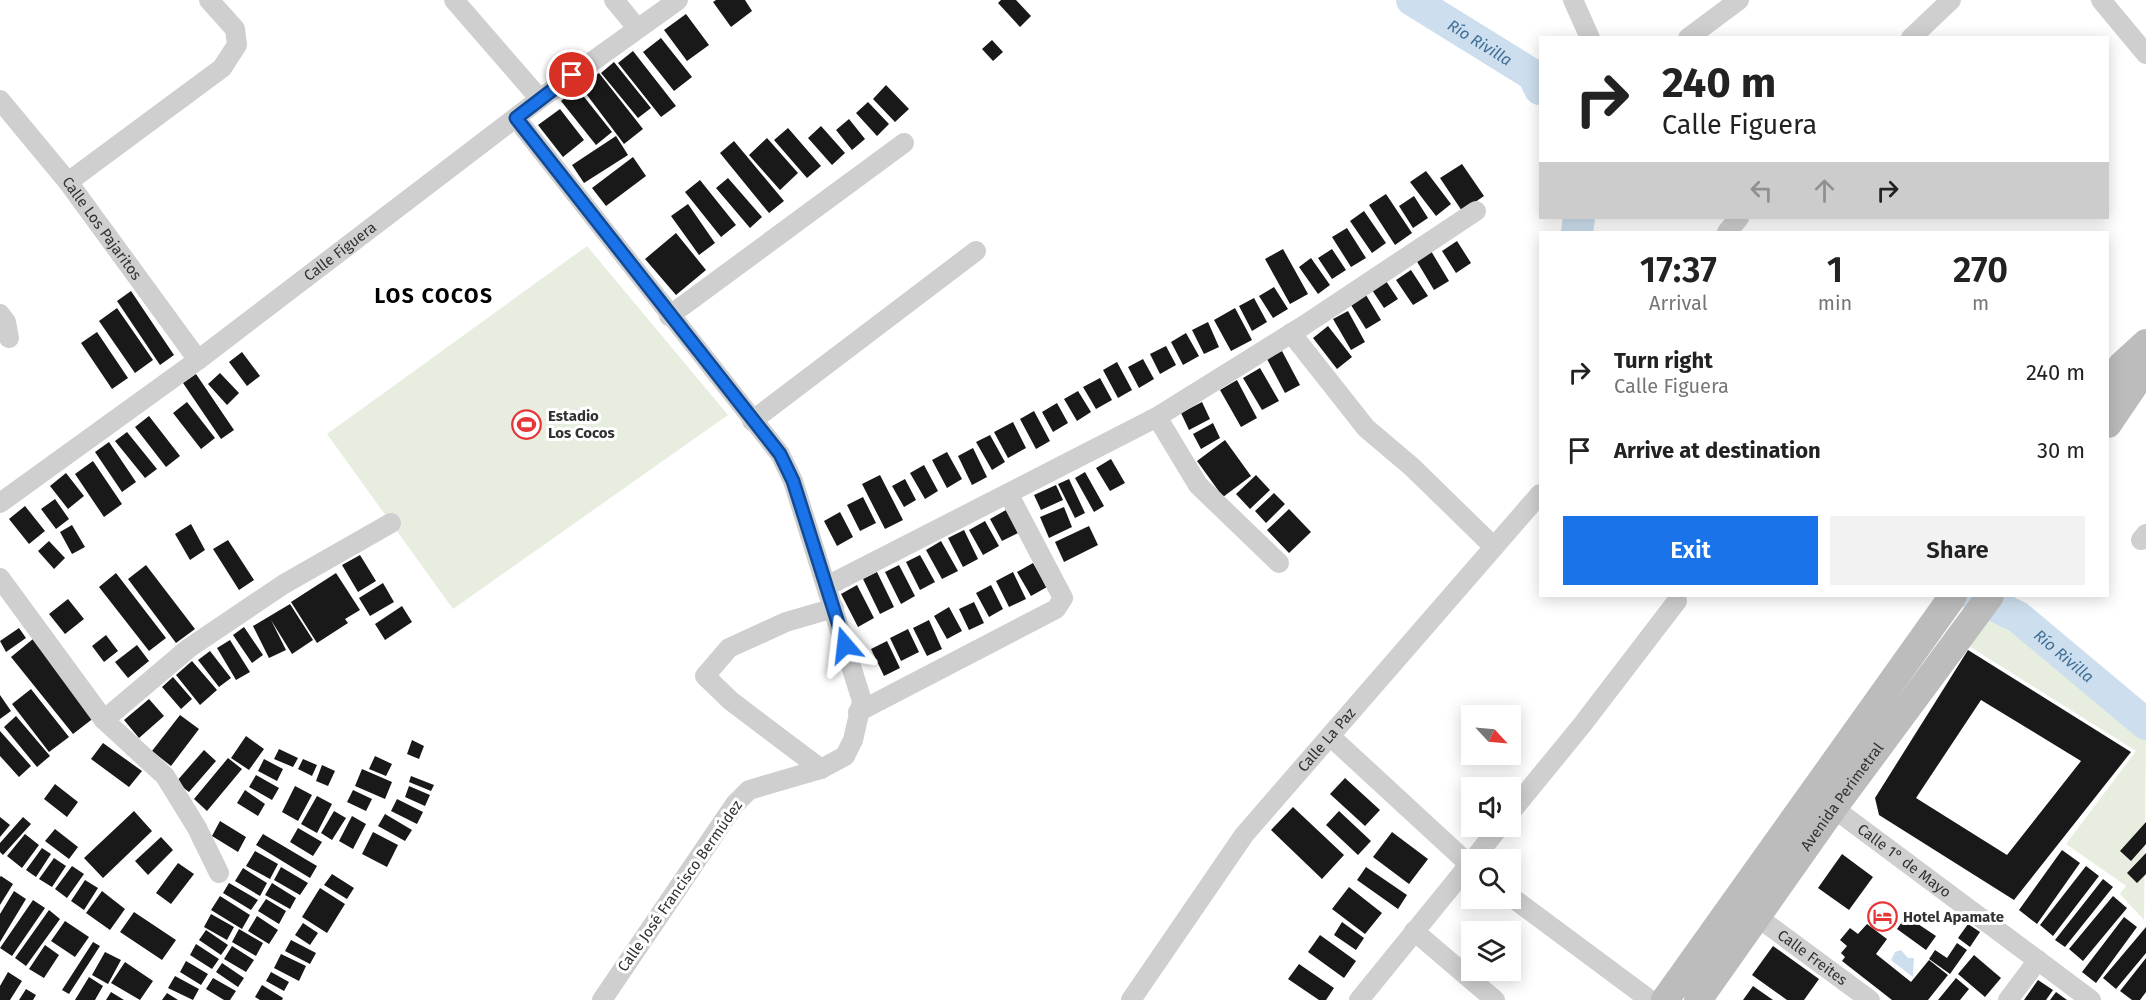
<!DOCTYPE html>
<meta charset="utf-8">
<style>
body{margin:0;font-family:"Fira Sans",sans-serif;background:#f2f2f2;color:#222;height:100vh;display:flex;flex-direction:column;font-size:22px;white-space:nowrap}
*{box-sizing:border-box;margin:0}
p{font-size:20px;color:#767676}
.icon{flex:none;width:33px;height:33px;fill:none;stroke:currentColor;stroke-width:2;stroke-linecap:round;stroke-linejoin:round}
.map{position:relative;flex:1;overflow:hidden}
.side{position:absolute;left:1539px;top:231px;width:570px;height:366px;display:flex;flex-direction:column;background:#fff;border-radius:0px;box-shadow:0 3px 15px #0003}
.side>*{flex:none}
.top-card{position:absolute;left:1539px;top:36px;width:570px;height:183px;border-radius:0px;box-shadow:0 3px 15px #0003;background:#fff;color:#222;overflow:hidden}
.needle{width:39px;rotate:116deg}
.buttons{position:absolute;left:1461px;top:705px;display:grid;gap:12px}
.buttons a{display:grid;place-items:center;width:60px;height:60px;border-radius:0px;background:#fff;box-shadow:0 3px 15px #0003;font-size:30px}
.pin{position:absolute;display:grid;place-items:center;width:51px;height:51px;color:#fff;margin:-26px;border:3px solid #fff;border-radius:50%;box-shadow:0 2px 6px #0007}
.me{position:absolute;width:66px;margin:-33px;rotate:343deg;stroke-linejoin:round;filter:drop-shadow(0 0 4px #0008)}
.turn{display:flex;align-items:center;gap:21px;height:126px;padding:0 24px;font-size:27px}
.turn .icon{width:78px;height:78px;stroke-width:2.5}
.turn b{display:block;font-size:42px;line-height:51px}
.lanes{display:flex;align-items:center;height:57px;padding:0 24px;background:#0003;justify-content:center;gap:30px;direction:ltr}
.lanes .off{opacity:.35}
.eta{display:flex;justify-content:space-evenly;align-items:center;height:102px;text-align:center}
.eta b{font-size:36px;font-weight:600;line-height:42px}
.cta{display:flex;gap:12px;margin-top:auto;padding:12px 24px}
.cta a{flex:1;height:69px;border-radius:0px;background:#1a73e8;color:#fff;font-size:24px;font-weight:600;line-height:69px;text-align:center}
.cta a+a{background:#f2f2f2;color:#222}
ul{padding:0;list-style:none}
li{display:flex;align-items:center;gap:18px;height:78px;padding:0 24px}
li div{flex:1}
li b{display:block;font-size:22px}
li em{font-style:normal}
.map>svg:first-child{display:block}
.green{fill:#e7eee0}
.water{fill:#cddfee}
.lines{fill:none;stroke-linecap:round;stroke-linejoin:round}
.river{stroke:#cddfee;stroke-width:32}
.building{fill:#191919;fill-rule:evenodd}
.minor{stroke:#cfcfcf;stroke-width:20}
.secondary{stroke:#bcbcbc;stroke-width:28}
.route-casing{stroke:#114b97;stroke-width:15}
.route{stroke:#1a73e8;stroke-width:10}
.labels{text-anchor:middle;dominant-baseline:central;stroke-width:6;stroke-linejoin:round;paint-order:stroke}
.street-label{font-size:15px;fill:#323232;stroke:#fff}
.poi-label{font-size:15px;font-weight:bold;fill:#323232;stroke:#fff;text-anchor:start}
.water-label{font-size:16px;font-style:italic;fill:#3e6e96;stroke:#fff}
.district-label{font-size:21px;font-weight:bold;letter-spacing:1.5px;fill:#000;stroke:#fff}
</style>
<div class="map">
<svg width="2146" height="1000" viewBox="0 0 2146 1000">
<rect width="100%" height="100%" fill="#fff"/>
<path class="green" d="M587 246 728 415 453 609 327 434Z
M1996 611 2014 622 2146 732 2144 920 2120 894 2126 886 2066 844 2136 751 1967 645Z"/>
<path class="water" d="M1901 950 1908 958H1914L1913 977 1891 960 1895 952Z"/>
<g class="lines">
<g class="river">
<path id="s1" d="M1412 0 1533 75 1540 89"/>
<path d="M1577 232 1579 218"/>
<path id="s2" d="M1975 596 2018 617 2146 724"/>
</g>
</g>
<path class="building" d="M716 0H745L752 11 731 27 713 2Z
M1001 0H1016L1031 16 1020 27 998 3Z
M686 14 709 45 687 61 664 30Z
M661 38 692 77 674 91 643 52Z
M992 40 1003 52 993 61 982 49Z
M633 51 676 106 661 117 618 63Z
M614 62 651 108 638 118 601 73Z
M599 73 643 129 624 144 581 87Z
M886 85 909 109 895 122 873 99Z
M577 88 612 132 596 145 561 101Z
M868 102 889 124 877 136 856 113Z
M560 109 584 140 563 157 538 125Z
M849 119 865 139 852 150 836 130Z
M821 126 845 153 832 165 808 138Z
M788 128 821 166 807 178 774 140Z
M616 136 628 155 584 183 572 165Z
M767 138 798 173 780 190 749 155Z
M734 141 784 201 769 213 720 153Z
M633 157 646 176 606 206 592 188Z
M1462 164 1484 196 1462 211 1440 178Z
M1426 171 1451 204 1436 216 1410 182Z
M728 178 762 217 750 228 716 188Z
M700 180 736 225 721 237 685 192Z
M1386 194 1412 233 1395 245 1369 205Z
M1414 196 1428 218 1413 228 1399 206Z
M688 204 715 243 699 255 671 216Z
M1364 211 1386 243 1372 253 1350 221Z
M1347 228 1366 258 1351 267 1332 237Z
M676 233 706 270 676 295 645 259Z
M1457 241 1471 263 1456 273 1442 251Z
M1283 249 1308 294 1290 304 1265 259Z
M1332 249 1346 270 1332 279 1318 258Z
M1431 251 1449 281 1434 290 1416 260Z
M1311 258 1330 285 1318 294 1299 267Z
M1411 270 1428 296 1413 305 1396 280Z
M1386 281 1398 299 1384 308 1372 290Z
M1274 287 1288 309 1273 318 1259 296Z
M131 291 174 355 160 365 117 301Z
M1366 295 1381 320 1366 329 1351 305Z
M1254 298 1267 322 1252 331 1239 306Z
M117 308 153 360 135 373 99 321Z
M1235 308 1252 340 1231 351 1214 320Z
M1348 311 1365 342 1351 350 1333 319Z
M1208 322 1219 347 1204 354 1192 330Z
M1328 326 1352 357 1337 369 1313 338Z
M97 332 128 378 112 389 81 343Z
M1186 333 1199 356 1183 365 1171 342Z
M1166 346 1176 365 1160 374 1150 354Z
M1282 351 1300 385 1285 393 1267 359Z
M242 352 260 376 247 386 229 362Z
M1143 359 1154 379 1139 388 1128 367Z
M1117 362 1132 390 1118 398 1103 370Z
M1260 368 1279 401 1262 410 1243 378Z
M220 373 239 393 227 405 208 384Z
M196 374 234 430 221 439 183 383Z
M1100 378 1112 400 1096 409 1083 387Z
M1237 380 1257 418 1241 427 1220 390Z
M1078 391 1091 412 1077 421 1064 399Z
M187 402 215 438 201 449 173 413Z
M1202 402 1210 419 1189 430 1181 413Z
M1057 403 1068 423 1053 432 1042 412Z
M1034 411 1050 441 1036 449 1020 419Z
M149 416 180 456 166 467 135 427Z
M1013 422 1026 448 1008 458 994 432Z
M1213 423 1220 438 1201 449 1193 434Z
M127 432 157 469 145 478 115 441Z
M990 435 1005 462 992 470 976 442Z
M1225 440 1251 476 1223 497 1197 461Z
M109 442 136 482 122 492 95 452Z
M973 448 987 477 972 485 958 456Z
M947 452 962 479 947 488 932 460Z
M1111 459 1125 483 1110 491 1096 468Z
M93 461 122 504 104 517 75 474Z
M924 465 938 491 925 499 910 473Z
M1085 472 1104 506 1094 512 1075 478Z
M66 473 84 496 68 509 50 486Z
M880 475 903 520 885 529 862 484Z
M1256 475 1270 490 1250 509 1236 494Z
M905 479 916 500 904 507 892 486Z
M1069 479 1085 513 1075 518 1058 484Z
M1056 485 1063 500 1041 510 1034 495Z
M1274 493 1285 504 1266 523 1255 511Z
M863 497 876 523 860 531 847 505Z
M55 499 69 519 56 529 41 509Z
M25 506 45 531 29 544 9 519Z
M1064 507 1072 527 1049 538 1040 517Z
M1289 509 1311 532 1289 553 1267 530Z
M1006 510 1018 533 1002 541 990 519Z
M840 512 853 537 837 546 824 521Z
M985 521 999 546 983 555 969 530Z
M191 524 205 550 190 560 175 534Z
M72 525 85 547 72 554 60 532Z
M1089 526 1098 545 1064 562 1055 542Z
M964 530 978 559 963 567 948 538Z
M228 540 254 580 239 590 213 549Z
M49 541 65 558 54 569 38 551Z
M941 541 958 571 942 579 926 550Z
M360 555 376 581 358 592 342 565Z
M920 555 935 582 920 590 906 562Z
M1033 563 1047 587 1031 596 1017 572Z
M146 565 195 629 176 643 128 579Z
M899 565 915 596 901 604 885 572Z
M877 572 894 607 880 614 863 579Z
M1013 572 1026 599 1009 607 996 581Z
M116 573 166 638 149 651 99 587Z
M336 573 360 610 345 619 348 623 317 643 291 602Z
M383 583 394 602 370 616 359 598Z
M857 585 874 618 858 627 841 594Z
M991 585 1003 609 989 617 976 593Z
M68 599 84 619 65 634 49 614Z
M974 602 984 623 969 630 959 609Z
M290 604 313 640 292 654 271 620 286 650 269 658 253 626Z
M402 606 412 622 385 640 375 624Z
M949 607 962 631 947 639 934 616Z
M929 620 942 649 927 656 913 628Z
M244 627 263 655 252 663 233 635Z
M19 628 26 638 6 652 0 641Z
M908 629 919 652 901 661 890 638Z
M106 635 118 651 104 662 92 646Z
M33 639 95 717 73 734 11 657Z
M230 640 250 672 236 680 217 648Z
M887 641 900 668 884 676 871 649Z
M137 645 149 661 128 678 115 662Z
M1968 650 2131 752 2014 900 1879 815 1875 798ZM1981 700 2081 761 2007 855 1916 798Z
M210 651 231 678 219 687 198 660Z
M192 661 217 690 200 705 176 675Z
M173 677 192 699 181 709 162 687Z
M31 689 69 737 49 752 12 704Z
M0 695 11 711 0 719Z
M149 699 164 716 139 738 124 720Z
M180 715 199 729 171 766 152 751Z
M16 716 50 756 37 767 4 727Z
M0 731 31 766 19 777 0 756Z
M246 736 264 749 249 770 231 758Z
M412 740 424 746 419 759 407 754Z
M103 743 142 771 129 787 91 759Z
M279 749 298 758 293 767 274 759Z
M204 750 216 761 189 792 176 782Z
M375 756 392 764 386 776 369 769Z
M228 758 242 769 207 811 194 799Z
M264 759 283 769 277 781 258 771Z
M303 759 317 765 312 776 298 769Z
M322 765 335 771 328 786 316 781Z
M362 769 392 782 385 799 355 786Z
M256 775 279 788 272 800 249 787Z
M411 776 434 785 431 791 409 782Z
M1345 778 1380 810 1365 826 1330 794Z
M55 784 78 802 67 817 44 799Z
M295 786 312 795 298 821 282 812Z
M409 786 430 795 425 806 405 797Z
M245 790 265 804 258 816 237 803Z
M353 790 372 799 366 811 347 802Z
M317 796 332 804 317 833 301 824Z
M397 799 423 812 417 824 391 811Z
M1293 807 1344 855 1322 879 1271 830Z
M134 811 152 831 103 878 84 858Z
M334 811 346 818 332 840 321 833Z
M1339 811 1371 841 1358 855 1326 825Z
M385 814 412 830 405 841 378 826Z
M352 816 366 824 353 849 339 841Z
M0 817 10 825 0 837Z
M23 817 31 824 3 855 0 852V843Z
M220 821 246 837 238 852 212 836Z
M2146 822V844L2131 861 2120 851Z
M298 828 322 842 313 856 290 842Z
M55 829 78 847 69 859 45 841Z
M373 832 398 845 387 867 362 854Z
M1392 832 1428 859 1409 884 1373 857Z
M25 834 39 845 22 868 7 856Z
M263 834 317 866 310 878 256 845Z
M161 837 173 850 148 875 135 861Z
M42 848 51 854 36 877 26 870Z
M2062 850 2080 863 2037 924 2019 910Z
M255 851 278 864 270 879 246 866Z
M2146 853V874L2137 883 2127 873Z
M1842 854 1873 877 1849 910 1818 888Z
M54 858 66 866 52 887 39 879Z
M178 863 194 874 171 904 156 893Z
M72 866 84 874 67 898 55 889Z
M2086 866 2099 876 2053 936 2040 925Z
M281 867 308 883 300 895 274 880Z
M1366 867 1407 895 1398 909 1357 880Z
M243 868 267 883 260 896 235 881Z
M332 874 354 888 347 899 324 885Z
M1 876 13 884 0 905V877Z
M2103 879 2113 887 2065 947 2055 940Z
M85 880 98 888 84 910 71 901Z
M229 883 258 900 251 910 223 893Z
M272 883 296 898 290 909 265 895Z
M1349 887 1382 913 1365 934 1332 909Z
M320 888 345 904 327 933 302 917Z
M14 891 26 899 0 942V914Z
M102 891 125 909 110 930 86 913Z
M220 896 250 915 242 929 211 910Z
M2113 896 2127 908 2083 961 2069 949Z
M266 899 286 911 279 924 258 911Z
M33 900 45 908 12 956 0 948Z
M49 910 60 919 26 966 15 958Z
M134 912 176 940 162 960 120 932Z
M211 914 234 927 227 940 204 927Z
M257 916 278 930 269 944 248 931Z
M1906 916 1936 936 1926 950 1897 929Z
M2124 917 2137 927 2096 983 2082 972Z
M65 921 89 937 75 957 51 941Z
M1342 922 1364 938 1356 950 1334 935Z
M303 923 318 933 310 945 295 935Z
M1867 924 1887 939 1876 954 1911 982 1929 960 1948 975 1928 1000H1892L1842 961 1845 957 1841 953 1847 946 1840 940 1850 928 1858 934Z
M1968 924 1980 932 1970 947 1958 938Z
M2146 927V953L2116 989 2103 978Z
M239 929 263 943 256 956 232 942Z
M206 930 228 945 221 955 199 940Z
M1320 935 1356 961 1344 978 1308 952Z
M291 940 316 953 310 964 285 951Z
M93 942 100 946 69 994 62 990Z
M1957 943 1967 950 1950 974 1929 959 1935 950 1947 958Z
M196 944 219 959 212 969 190 955Z
M45 945 59 955 44 978 29 969Z
M232 946 254 960 246 972 224 959Z
M1773 946 1819 979 1804 1000H1787L1752 975Z
M105 952 121 960 108 984 92 975Z
M281 954 306 966 299 981 274 968Z
M1974 955 2001 978 1985 997 1958 974Z
M2146 958V992L2140 1000H2132L2120 991Z
M186 961 208 974 201 985 180 972Z
M125 962 153 981 140 1000 111 983Z
M222 963 244 978 238 987 216 972Z
M1299 964 1334 988 1326 1000H1319L1288 979Z
M8 972 22 981 10 1000H0V986Z
M271 972 289 982 284 991 266 981Z
M175 976 199 989 193 1000 168 988Z
M89 977 103 986 95 1000H75Z
M213 978 236 991 230 1000H224L206 989Z
M1956 978 1969 989 1960 1000H1938Z
M2038 980 2053 990 2046 1000H2024Z
M262 985 283 998 282 1000H260L255 997Z
M1753 986 1773 1000H1743Z
M26 989 36 995 33 1000H19Z
M111 992 124 1000H106Z
M2056 992 2067 1000H2050Z
M167 993 178 1000H162Z"/>
<g class="lines">
<g class="minor">
<path d="M454 0 540 99"/>
<path d="M614 0 637 28"/>
<path d="M1573 0 1590 38"/>
<path d="M2101 0 2146 54"/>
<path d="M1688 38 1739 0"/>
<path d="M1911 38 1951 0"/>
<path id="s3" d="M0 100 68 182 198 360"/>
<path d="M516 118 780 454 793 481 862 701 853 740 845 756 821 769 749 790 735 804 602 1000"/>
<path d="M68 182 222 68 237 45 235 29 209 0"/>
<path d="M1727 232 1739 218"/>
<path d="M0 314 6 322 9 338"/>
<path d="M669 316 904 143"/>
<path d="M1291 333 1366 428 1412 467 1494 547"/>
<path d="M1157 417 1198 485 1279 563"/>
<path d="M752 421 976 251"/>
<path id="s4" d="M0 503 198 360 540 99 678 0"/>
<path d="M2141 540 2146 534"/>
<path d="M0 578 104 720 165 776 197 828 219 873"/>
<path d="M827 586 1157 417 1303 326 1476 211"/>
<path d="M858 712 1056 609 1063 598 1009 495"/>
<path d="M104 720 189 648 284 584 391 523"/>
<path d="M1330 736 1472 867"/>
<path d="M821 769 731 701 705 676 729 648 786 622 834 608"/>
<path id="s5" d="M1824 801 2091 1000"/>
<path d="M1510 813 1582 725 1677 601"/>
<path d="M1473 860 1500 826"/>
<path d="M1510 896 1650 1000"/>
<path id="s6" d="M1756 916 1870 1000"/>
<path d="M1414 931 1495 1000"/>
<path id="s7" d="M1131 1000 1244 835 1540 494"/>
<path d="M1359 1000 1472 861"/>
<path d="M2008 1000 2038 960"/>
</g>
<g class="secondary">
<path d="M2108 385 2122 365 2146 343"/>
<path d="M2108 424 2135 384 2146 374"/>
<path d="M1665 1000 1953 596"/>
<path id="s8" d="M1698 1000 1834 807 1990 596"/>
</g>
</g>
<g class="lines">
<defs>
<path id="route" d="M572 75 516 118 780 454 793 481 845 645"/>
</defs>
<use href="#route" class="route-casing"/>
<use href="#route" class="route"/>
</g>
<defs>
<symbol id="stadium-ring" viewBox="-11 -11 22 22"><circle r="9.5" fill="#fff" stroke="#e63638" stroke-width="1.5"/><path d="M0-5a6.5 5 0 1 0 0 10a6.5 5 0 1 0 0-10ZM-3.5-1.8h7v3.6h-7Z" fill="#e63638"/></symbol>
<symbol id="hotel-ring" viewBox="-11 -11 22 22"><circle r="9.5" fill="#fff" stroke="#e63638" stroke-width="1.5"/><path d="M-6-4.5h1.5V1H6V5H4.5V3h-9V5H-6ZM-4 0a1.8 1.8 0 1 1 3.6 0ZM.5 0V-2.5h3Q6-2.5 6 0Z" fill="#e63638"/></symbol>
</defs>
<g fill-rule="evenodd">
<use href="#stadium-ring" x="510" y="408" width="33" height="33"/>
<use href="#hotel-ring" x="1866" y="900" width="33" height="33"/>
</g>
<g class="labels">
<g class="street-label">
<text stroke="none"><textPath href="#s3" startOffset="164">Calle Los Pajaritos</textPath></text>
<text stroke="none"><textPath href="#s4" startOffset="423">Calle Figuera</textPath></text>
<text stroke="none"><textPath href="#s7" startOffset="326">Calle La Paz</textPath></text>
<text stroke="none"><textPath href="#s8" startOffset="249">Avenida Perimetral</textPath></text>
<text stroke="none"><textPath href="#s5" startOffset="100">Calle 1° de Mayo</textPath></text>
<text transform="translate(680 886) rotate(-55)">Calle José Francisco Bermúdez</text>
<text stroke="none"><textPath href="#s6" startOffset="70">Calle Freites</textPath></text>
</g>
<g class="poi-label">
<text x="548" y="416">Estadio<tspan x="548" dy="17">Los Cocos</tspan></text>
<text x="1903" y="917">Hotel Apamate</text>
</g>
<g class="water-label">
<text stroke="none"><textPath href="#s1" startOffset="80">Río Rivilla</textPath></text>
<text stroke="none"><textPath href="#s2" startOffset="108">Río Rivilla</textPath></text>
</g>
<g class="district-label">
<text x="434" y="296">LOS COCOS</text>
</g>
</g>
</svg>
<div class="buttons">
<a><svg class="needle" viewBox="-14 -14 28 28"><path d="M0-13l5 13h-10z" fill="#e53935"/><path d="M0 13l5-13h-10z" fill="#767676"/></svg></a>
<a><svg class="icon" aria-label="sound" viewBox="0 0 24 24"><path d="M4 9h4l5-4v14l-5-4H4zM17 9q2 3 0 6"/></svg></a>
<a><svg class="icon" aria-label="search" viewBox="0 0 24 24"><circle cx="10" cy="10" r="6"/><path d="M15 15l6 6"/></svg></a>
<a><svg class="icon" aria-label="layers" viewBox="0 0 24 24"><path d="M12 4l9 5-9 5-9-5zM3 14l9 5 9-5"/></svg></a>
</div>
<div class="pin" style="left:572px;top:75px;background:#d93025"><svg class="icon" aria-label="arrive" viewBox="0 0 24 24"><path d="M6 21V4h12l-3 4 3 4H6"/></svg></div>
<svg class="me" style="left:845px;top:645px" viewBox="-20 -20 40 40"><path d="M0-17L14 15 0 8-14 15z" fill="#1a73e8" stroke="#fff" stroke-width="4"/></svg>
<div class="top-card">
<div class="turn"><svg class="icon" aria-label="right" viewBox="0 0 24 24"><path d="M7 20v-9h11M14 6l5 5-5 5"/></svg><div><b>240 m</b>Calle Figuera</div></div>
<div class="lanes"><svg class="icon off" aria-label="left" viewBox="0 0 24 24"><path d="M17 20v-9H6M10 6l-5 5 5 5"/></svg><svg class="icon off" aria-label="ahead" viewBox="0 0 24 24"><path d="M12 20V5M6 11l6-6 6 6"/></svg><svg class="icon" aria-label="right" viewBox="0 0 24 24"><path d="M7 20v-9h11M14 6l5 5-5 5"/></svg></div>
</div>
<section class="side">
<div class="eta">
<div><b>17:37</b><p>Arrival</p></div>
<div><b>1</b><p>min</p></div>
<div><b>270</b><p>m</p></div>
</div>
<ul>
<li><svg class="icon" aria-label="right" viewBox="0 0 24 24"><path d="M7 20v-9h11M14 6l5 5-5 5"/></svg><div><b>Turn right</b><p>Calle Figuera</p></div><em>240 m</em></li>
<li><svg class="icon" aria-label="arrive" viewBox="0 0 24 24"><path d="M6 21V4h12l-3 4 3 4H6"/></svg><div><b>Arrive at destination</b></div><em>30 m</em></li>
</ul>
<div class="cta"><a>Exit</a><a>Share</a></div>
</section>
</div>
